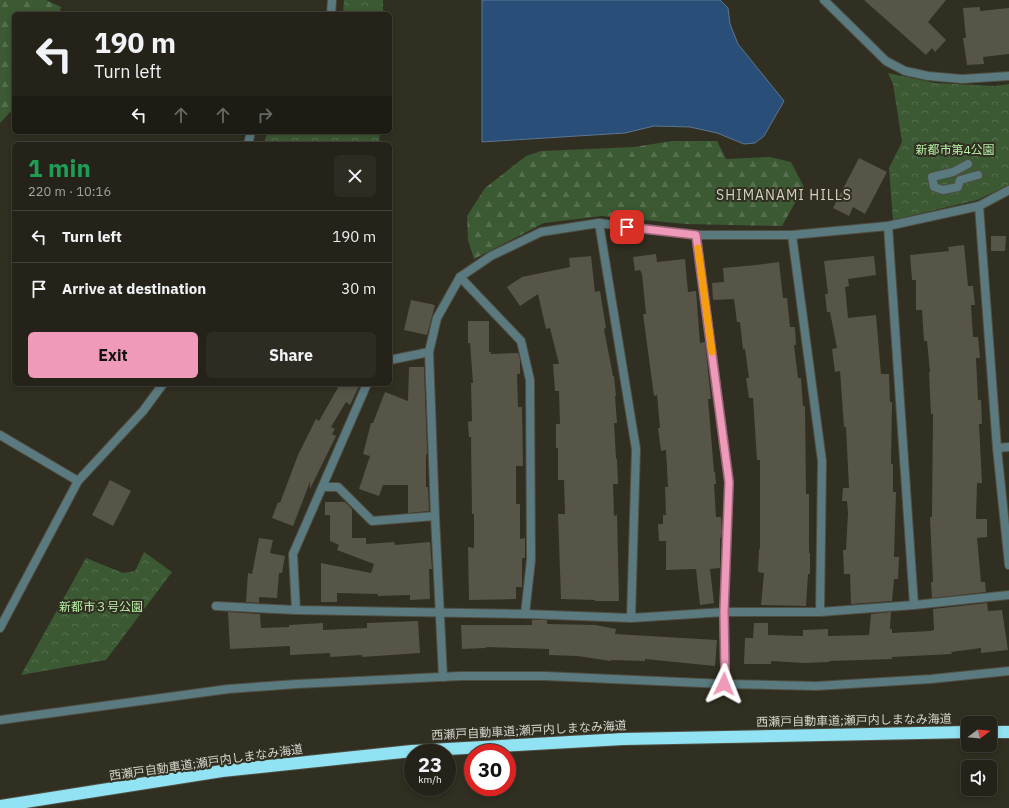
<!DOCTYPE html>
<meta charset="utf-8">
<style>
body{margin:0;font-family:"IBM Plex Sans","Noto Sans JP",sans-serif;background:#2d2b22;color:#f1f3f6;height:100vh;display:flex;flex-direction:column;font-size:15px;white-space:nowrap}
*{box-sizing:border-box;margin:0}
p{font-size:13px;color:#a3a4a2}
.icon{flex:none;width:22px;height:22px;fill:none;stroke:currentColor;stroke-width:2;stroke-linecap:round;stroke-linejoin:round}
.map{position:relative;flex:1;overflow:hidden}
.panel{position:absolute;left:12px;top:142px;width:380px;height:244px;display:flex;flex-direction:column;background:#252319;border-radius:6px;box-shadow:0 2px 6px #0003,0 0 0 1px #424038}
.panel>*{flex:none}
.top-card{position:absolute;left:12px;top:12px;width:380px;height:122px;border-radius:6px;box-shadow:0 2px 6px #0003,0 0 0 1px #424038;background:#252319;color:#f1f3f6;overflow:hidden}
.needle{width:26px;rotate:74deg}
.fabs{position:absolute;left:961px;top:716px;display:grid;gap:8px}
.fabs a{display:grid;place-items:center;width:36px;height:36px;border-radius:6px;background:#252319;box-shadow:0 2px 6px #0003,0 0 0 1px #424038;font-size:20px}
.speed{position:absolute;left:404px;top:744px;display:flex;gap:8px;font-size:20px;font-weight:700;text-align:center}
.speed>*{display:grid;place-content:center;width:52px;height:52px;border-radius:50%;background:#252319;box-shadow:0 2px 6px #0003,0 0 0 1px #424038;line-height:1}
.speed small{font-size:10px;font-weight:400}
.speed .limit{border:6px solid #d22;background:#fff;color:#111}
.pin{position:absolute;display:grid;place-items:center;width:34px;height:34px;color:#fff;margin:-17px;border-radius:8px;box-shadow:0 2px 6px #0006}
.me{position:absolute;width:44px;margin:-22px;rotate:2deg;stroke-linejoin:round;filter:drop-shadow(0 0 3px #0008)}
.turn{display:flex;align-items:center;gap:14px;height:84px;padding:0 16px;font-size:18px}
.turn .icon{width:52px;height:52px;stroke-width:2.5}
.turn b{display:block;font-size:28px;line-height:34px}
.lanes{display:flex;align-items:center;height:38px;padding:0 16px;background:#0003;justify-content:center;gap:20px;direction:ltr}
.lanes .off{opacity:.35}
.round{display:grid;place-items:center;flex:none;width:42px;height:42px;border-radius:6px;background:#2d2b22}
.headline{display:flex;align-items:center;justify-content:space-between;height:68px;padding:0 16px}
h1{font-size:24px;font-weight:700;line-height:30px;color:#1e9e55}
.button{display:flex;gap:8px;margin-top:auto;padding:8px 16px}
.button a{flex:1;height:46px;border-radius:6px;background:#ef9ab9;color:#111;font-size:16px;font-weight:700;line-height:46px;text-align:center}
.button a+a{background:#2d2b22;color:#f1f3f6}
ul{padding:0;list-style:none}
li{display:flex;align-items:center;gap:12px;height:52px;padding:0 16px;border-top:1px solid #424038}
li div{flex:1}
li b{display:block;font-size:15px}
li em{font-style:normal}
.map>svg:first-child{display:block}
.forest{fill:url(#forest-firs)}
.park{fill:url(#park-crowns)}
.water{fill:#294e78;stroke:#5d7691}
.building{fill:#575547}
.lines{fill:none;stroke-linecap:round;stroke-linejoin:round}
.pedestrian-casing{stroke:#4f4d40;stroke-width:10}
.minor-casing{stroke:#4f4d40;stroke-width:10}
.tertiary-casing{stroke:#4f4d40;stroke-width:10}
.motorway-casing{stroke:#4f4d40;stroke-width:14}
.pedestrian{stroke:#5a7a80;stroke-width:8}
.minor{stroke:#5a7a80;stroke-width:8}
.tertiary{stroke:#5a7a80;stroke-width:8}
.motorway{stroke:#91e2f2;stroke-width:12}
.route-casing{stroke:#9b6478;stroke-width:10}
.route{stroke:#ef9ab9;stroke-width:7}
.slow{stroke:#f59e0b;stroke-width:7}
.labels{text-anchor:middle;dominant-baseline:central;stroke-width:4;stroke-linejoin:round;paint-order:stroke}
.park-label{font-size:12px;fill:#b7f0a8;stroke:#312f21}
.street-label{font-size:12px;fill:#d5d4cc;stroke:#312f21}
.quarter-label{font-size:14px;letter-spacing:1px;fill:#d4d1c0;stroke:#312f21}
</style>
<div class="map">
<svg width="1009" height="808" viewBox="0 0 1009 808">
<defs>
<pattern id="forest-firs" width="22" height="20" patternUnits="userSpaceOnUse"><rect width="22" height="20" fill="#3b5933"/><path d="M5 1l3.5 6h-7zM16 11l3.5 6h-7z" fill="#56704f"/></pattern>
<pattern id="park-crowns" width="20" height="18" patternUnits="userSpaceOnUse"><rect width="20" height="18" fill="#3b5933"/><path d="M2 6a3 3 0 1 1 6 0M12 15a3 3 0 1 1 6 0" fill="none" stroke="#56704f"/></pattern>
</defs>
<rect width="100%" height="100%" fill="#312f21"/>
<path class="forest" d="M0 0H46L61 7 59 14H14V108L0 123Z
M672 141H717L726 159 770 157 791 162 804 187 782 226 686 224 602 216 544 223 474 259 468 240 467 216 485 188 526 156 541 151 634 147Z"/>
<path class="park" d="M344 0H383V14H343Z
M888 73 935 83 995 86 1009 84V185L977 200 893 220 889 168 902 142 893 84Z
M267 132H380L379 144H264Z
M144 552 172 572 106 660 21 675 86 558 123 573 135 571Z"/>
<path class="water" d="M482 0H720L728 8 730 24 738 44 784 101 764 136 755 143 744 144 717 133 690 127 654 126 625 133 482 142Z"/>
<path class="building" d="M864 0H946L928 22 946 40 935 52 932 48 926 55Z
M980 7V11L1009 8V54L983 57 984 64 967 65 963 38H966L963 8Z
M859 158 887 172 865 214 853 207 849 216 833 208Z
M991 236H1006L1005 251H991Z
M964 245 968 286H973L975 305H971L973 337H978L980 358H976L978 400H981L982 424H979L982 483H977L976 519H987V537L977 538 981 582H985L986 592 932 598 931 582H933L930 517H932L933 414H931L929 372H930L927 341H924L922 310H916V280H912L910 255 949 251 948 247Z
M656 254 657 262 685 259 688 292 696 291 700 343 705 342 711 399H708L714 472H715L716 484H714L716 517H721L722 532 721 538H720V568L710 569 714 603 700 605 696 569 666 570V541H659L658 524H663V515H666L665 487H668L666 450 661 451 658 428H660L657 395 654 396 643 314H646L642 274 640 270 635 271 633 257Z
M591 256 595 292 600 291 606 328 604 329 613 376H614L616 396H615L617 423H614L616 459H617L618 484H613L614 516 617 515 619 601H595V600L561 599 558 514H565L564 480H558V448H556V424H560L559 391H555L553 364H559L550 328 546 329 538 294 520 306 507 287 522 277 570 267 569 258Z
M874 256 876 275 848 279 849 286 845 287 848 318 876 315 881 374H889L890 402H892L891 464H893V492H896L894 557H899L898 579H894L892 601 851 604 850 574H844L843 550H846L848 513 847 501H842L843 488H849L846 427H844L840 371 835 372 832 349 837 348 830 312H827L825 294H828L824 261Z
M779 262 783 298H787L790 327H795L796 345H794L798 378H801L803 406H805L806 494H809V553H810V574H808L806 606 761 605 764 573 758 572 759 549H760V460H757L753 398H749L746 378H749L745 349H743L740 322H737L734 299 713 300 712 283 724 282 723 268 756 265Z
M411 300 435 305 427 335 404 330Z
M468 321H489V352H491V354L518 353 520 359V374H517L518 407H522L523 466H516V504H520V539L525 538V558H522V587H516V599L469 600 468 547 474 548V514H472L471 437H469L468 422 472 421 471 383H473L470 343H468Z
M409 367H424L427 450V454H426V487H428L429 511 408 513V485H383L379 496 359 489 370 456 363 454 371 423H373L385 392 408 401Z
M340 384H360L350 405 346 402 331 427 335 429 332 434 336 436 310 489V482L293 526 272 518 278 502 280 503 298 455 316 419 319 421Z
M110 480 131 491 113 526 92 515Z
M325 502H345L352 509V538H366V544L394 542 395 545 430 542 432 569H429L430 599 410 600V595L378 596V594L337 593V602H321V563L371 573 374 564 337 550 339 545 330 541V515H325Z
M259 538 273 540 270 553 285 556 282 573H279L277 598 259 597V603L246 602 248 573 252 574Z
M987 603 988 611 1002 610 1008 650 981 653V648L951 652 952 654 892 657V659L829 661V662L804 663 771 661V664H744L745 638H753L754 623H768V635L803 636V630L828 629V636L869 635 871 614 891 612 890 629H892V633L930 631 934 630 933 609Z
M228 612 260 614 261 628 289 627V625L323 623V630L367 628V623L418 621 420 653 362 657V655L330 657V653L290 655V646L230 649Z
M532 620H547V624L595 625 616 629 615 634 717 640 715 666 645 659V661L611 660V661L577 656 549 655V649L486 647V648L462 649 461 625H532Z"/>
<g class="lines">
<defs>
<path id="pedestrian" d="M968 164 953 172 932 177 934 187 943 190 958 187 960 180 978 175"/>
<path id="minor" d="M824 0 886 61 905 71 928 76 962 79 1009 76
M331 14 332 0
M248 144 251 132
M979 206 997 448 1009 565
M599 223 636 449 631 618
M888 226 914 605
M696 235 729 482 724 612 725 670V684
M792 235 822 461 820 612
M460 277 521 341 530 380 531 560 525 614
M390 360 429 352 435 516 443 677
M367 384 293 554 296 610 525 614 631 618 724 612H820L914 605 1009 595
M0 435 78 481
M997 448 1009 447
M323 487H338L372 521 435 516
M216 606 296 610
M0 628 78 481 143 411 163 384"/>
<path id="tertiary" d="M429 352 437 318 460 277 491 256 541 232 599 223 696 235H792L888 226 979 206 1009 190
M0 720 228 689 297 684 461 676H545L725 684 816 686 931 679 1009 671"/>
<path id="motorway" d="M990 732H1009
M0 806 222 771 412 751 623 739 968 732"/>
</defs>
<use href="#pedestrian" class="pedestrian-casing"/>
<use href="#minor" class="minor-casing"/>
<use href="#tertiary" class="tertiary-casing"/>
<use href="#motorway" class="motorway-casing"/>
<use href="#pedestrian" class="pedestrian"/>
<use href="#minor" class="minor"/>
<use href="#tertiary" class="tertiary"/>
<use href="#motorway" class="motorway"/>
</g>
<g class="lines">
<defs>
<path id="route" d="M627 227 696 235 729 482 724 612 725 670 724 684"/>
</defs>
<use href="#route" class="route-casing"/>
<use href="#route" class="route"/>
<path class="slow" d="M698 248 712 352"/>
</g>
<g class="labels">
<g class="park-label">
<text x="955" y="149">新都市第4公園</text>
<text x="101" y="606">新都市３号公園</text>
</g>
<g class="street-label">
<text transform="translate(854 720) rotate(-1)">西瀬戸自動車道;瀬戸内しまなみ海道</text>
<text transform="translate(529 730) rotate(-3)">西瀬戸自動車道;瀬戸内しまなみ海道</text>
<text transform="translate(206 762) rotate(-8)">西瀬戸自動車道;瀬戸内しまなみ海道</text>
</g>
<g class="quarter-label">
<text x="784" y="195">SHIMANAMI HILLS</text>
</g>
</g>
</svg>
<div class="fabs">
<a><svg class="needle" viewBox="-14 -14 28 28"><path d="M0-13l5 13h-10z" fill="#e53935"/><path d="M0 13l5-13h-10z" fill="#a3a4a2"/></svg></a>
<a><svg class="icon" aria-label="sound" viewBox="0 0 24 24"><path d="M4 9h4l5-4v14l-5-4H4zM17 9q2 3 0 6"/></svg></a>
</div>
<div class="speed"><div>23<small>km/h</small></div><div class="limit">30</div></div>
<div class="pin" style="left:627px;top:227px;background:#d93025"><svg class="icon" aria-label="arrive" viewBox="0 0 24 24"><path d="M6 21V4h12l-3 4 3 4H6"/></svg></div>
<svg class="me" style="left:724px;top:684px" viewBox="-20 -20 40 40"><path d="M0-17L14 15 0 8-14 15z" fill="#ef9ab9" stroke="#fff" stroke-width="4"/></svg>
<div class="top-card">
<div class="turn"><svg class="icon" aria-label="left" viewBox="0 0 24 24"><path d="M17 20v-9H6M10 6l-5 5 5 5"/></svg><div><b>190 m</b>Turn left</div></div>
<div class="lanes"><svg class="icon" aria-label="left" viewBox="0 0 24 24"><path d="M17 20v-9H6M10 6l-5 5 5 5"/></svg><svg class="icon off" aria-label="ahead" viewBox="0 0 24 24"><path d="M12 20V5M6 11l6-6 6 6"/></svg><svg class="icon off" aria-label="ahead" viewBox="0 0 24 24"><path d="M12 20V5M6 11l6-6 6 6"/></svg><svg class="icon off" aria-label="right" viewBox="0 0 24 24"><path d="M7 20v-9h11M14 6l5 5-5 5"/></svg></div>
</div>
<section class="panel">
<div class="headline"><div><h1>1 min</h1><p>220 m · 10:16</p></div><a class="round"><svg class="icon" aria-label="close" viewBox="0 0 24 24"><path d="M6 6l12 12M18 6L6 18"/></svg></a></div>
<ul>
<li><svg class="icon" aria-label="left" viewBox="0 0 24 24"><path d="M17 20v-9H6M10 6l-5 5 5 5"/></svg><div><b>Turn left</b></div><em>190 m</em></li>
<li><svg class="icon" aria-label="arrive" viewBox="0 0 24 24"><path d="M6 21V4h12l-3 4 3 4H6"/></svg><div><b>Arrive at destination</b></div><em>30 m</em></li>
</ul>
<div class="button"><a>Exit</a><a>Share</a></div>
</section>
</div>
